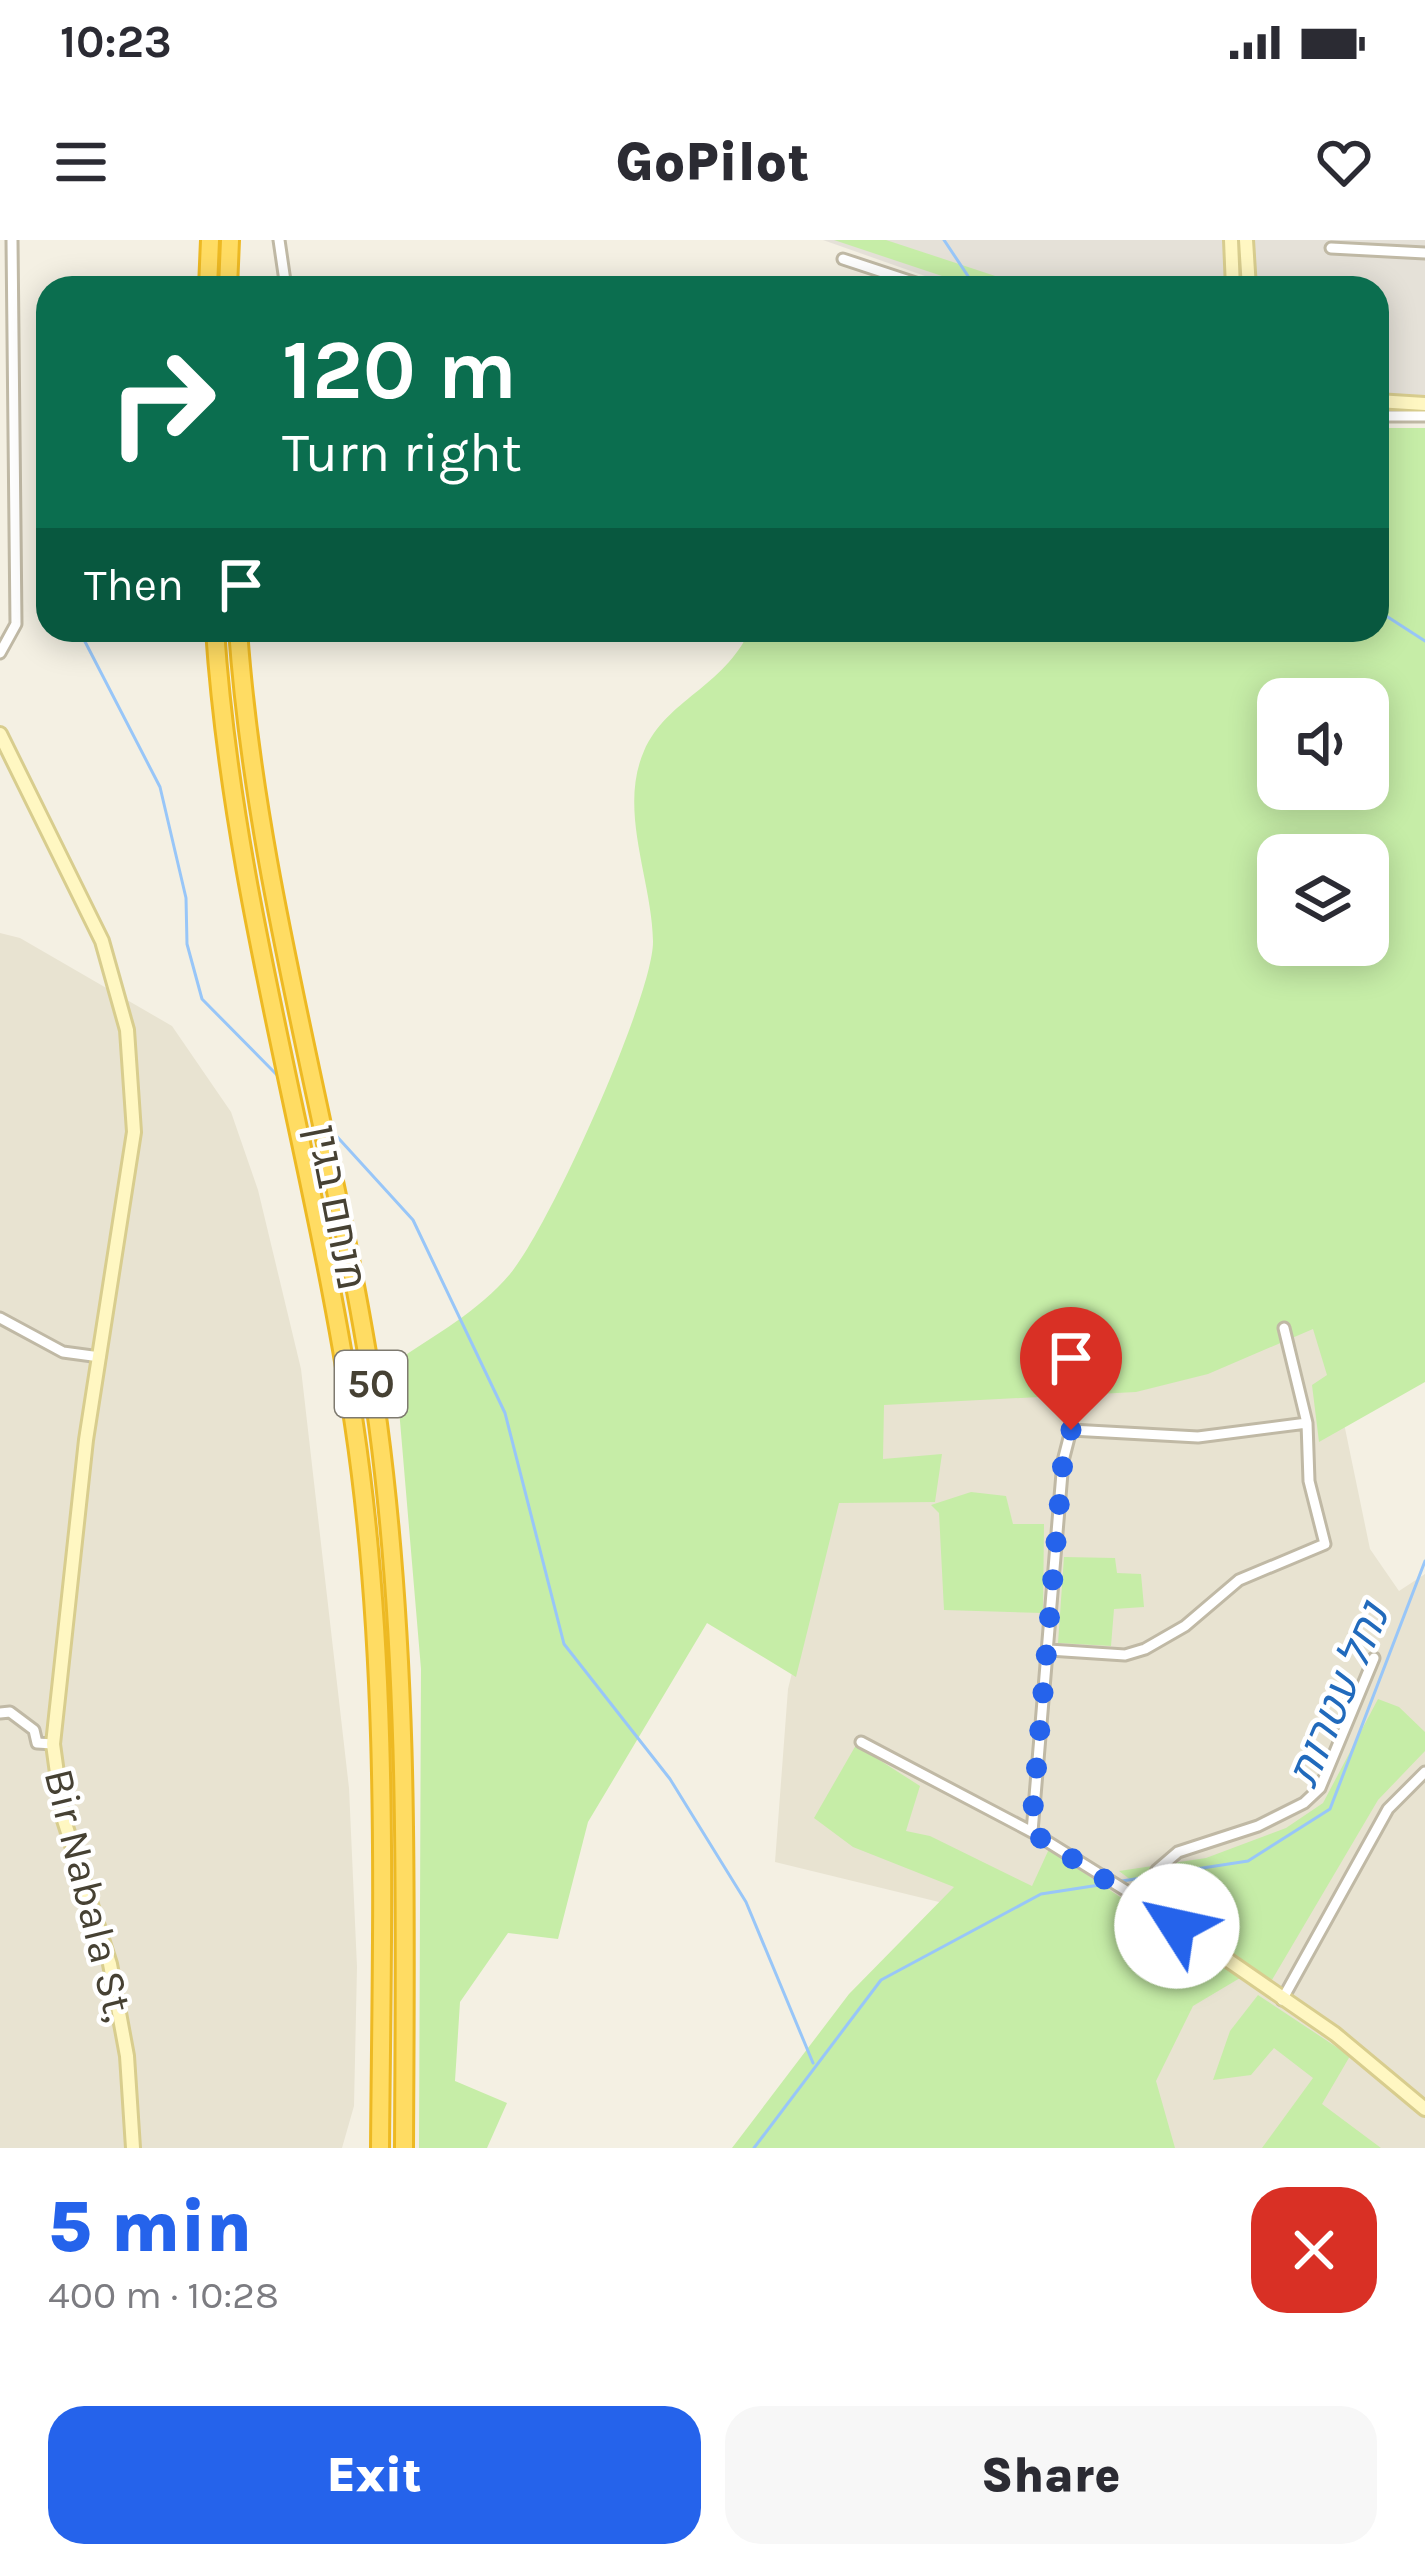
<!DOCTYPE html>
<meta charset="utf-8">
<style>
body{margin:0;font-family:Karla,Heebo,sans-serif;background:#f7f7f7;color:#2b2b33;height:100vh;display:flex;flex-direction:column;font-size:45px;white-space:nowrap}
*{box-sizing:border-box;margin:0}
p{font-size:39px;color:#7c7c81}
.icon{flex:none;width:66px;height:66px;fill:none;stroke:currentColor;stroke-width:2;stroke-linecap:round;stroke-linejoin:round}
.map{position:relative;height:1908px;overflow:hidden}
.side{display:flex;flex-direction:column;background:#fff;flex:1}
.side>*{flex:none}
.banner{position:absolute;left:36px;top:36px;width:1353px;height:366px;border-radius:36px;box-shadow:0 6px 30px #0003;background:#0b6e4f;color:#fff;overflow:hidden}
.fabs{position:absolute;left:1257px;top:438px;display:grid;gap:24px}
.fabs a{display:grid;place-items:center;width:132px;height:132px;border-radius:24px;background:#fff;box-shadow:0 6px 30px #0003;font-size:60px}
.pin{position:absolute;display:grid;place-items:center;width:102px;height:102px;color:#fff;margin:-123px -51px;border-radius:50% 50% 50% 0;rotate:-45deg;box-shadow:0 0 12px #0007}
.pin .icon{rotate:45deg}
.me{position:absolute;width:132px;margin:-66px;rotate:305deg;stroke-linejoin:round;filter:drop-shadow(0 0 9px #0008)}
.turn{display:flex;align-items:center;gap:42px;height:252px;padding:0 48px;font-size:54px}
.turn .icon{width:156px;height:156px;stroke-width:2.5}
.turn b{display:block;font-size:84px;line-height:102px}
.then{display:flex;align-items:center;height:114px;padding:0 48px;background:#0003;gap:24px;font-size:45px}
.round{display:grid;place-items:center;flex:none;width:126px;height:126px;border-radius:36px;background:#f7f7f7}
.summary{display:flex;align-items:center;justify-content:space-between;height:204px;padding:0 48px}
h1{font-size:72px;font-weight:800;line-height:90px;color:#2563eb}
.action{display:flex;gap:24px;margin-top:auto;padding:24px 48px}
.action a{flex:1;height:138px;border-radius:36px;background:#2563eb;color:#fff;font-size:48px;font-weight:800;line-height:138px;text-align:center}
.action a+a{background:#f7f7f7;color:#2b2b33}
.status{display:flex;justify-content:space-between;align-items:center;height:84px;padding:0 60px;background:#fff;direction:ltr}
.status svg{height:33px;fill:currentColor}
header{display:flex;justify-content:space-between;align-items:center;height:156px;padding:0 48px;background:#fff;font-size:54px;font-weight:800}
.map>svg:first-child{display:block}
.residential{fill:#e8e3d1}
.industrial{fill:#e5e1d8}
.green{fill:#c6eda7;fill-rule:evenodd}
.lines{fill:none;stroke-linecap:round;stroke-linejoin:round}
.stream{stroke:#98c6f8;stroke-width:3}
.street-casing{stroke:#c0b9a5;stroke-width:15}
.secondary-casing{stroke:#d8cd8e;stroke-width:18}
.highway-casing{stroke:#edb923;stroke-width:22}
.street{stroke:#fff;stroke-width:9}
.secondary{stroke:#fff7c2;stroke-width:12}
.highway{stroke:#ffdc63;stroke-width:16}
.route{stroke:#2563eb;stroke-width:21;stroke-dasharray:0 37.8}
.labels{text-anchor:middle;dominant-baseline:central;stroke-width:9;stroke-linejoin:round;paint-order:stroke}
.shield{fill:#fff;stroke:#7e7a70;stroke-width:3}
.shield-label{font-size:39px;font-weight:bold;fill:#464133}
.street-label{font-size:42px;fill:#464133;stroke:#fff}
.water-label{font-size:45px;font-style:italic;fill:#216abc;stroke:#fff}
</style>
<div class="status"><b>10:23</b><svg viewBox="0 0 49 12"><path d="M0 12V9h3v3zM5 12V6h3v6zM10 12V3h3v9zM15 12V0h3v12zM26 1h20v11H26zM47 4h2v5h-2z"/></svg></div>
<header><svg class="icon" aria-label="menu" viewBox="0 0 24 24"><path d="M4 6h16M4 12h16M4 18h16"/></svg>GoPilot<svg class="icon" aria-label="heart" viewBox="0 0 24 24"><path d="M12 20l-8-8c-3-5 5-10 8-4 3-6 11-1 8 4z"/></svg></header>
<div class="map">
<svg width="1425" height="1908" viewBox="0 0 1425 1908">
<rect width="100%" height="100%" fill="#f4f0e3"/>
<path class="residential" d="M0 693 20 698 172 786 231 872 258 950 301 1129 349 1548 357 1727 354 1866 342 1908H0Z
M1318 1058 1370 1309 1399 1351 1425 1334V1908H1063L1149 1713 775 1622 788 1449 834 1264 870 1152Z"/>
<path class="industrial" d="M823 0H1425V167H1377V48H959Z"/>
<path class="green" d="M834 0H886L1032 48H978Z
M1377 188H1425V1142L1319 1202 1312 1145 1327 1135 1313 1089 1208 1134 1136 1152 884 1165 883 1219 942 1214 935 1262 839 1263 796 1437 707 1383 588 1582 558 1699 508 1693 460 1762 455 1841 507 1863 487 1908H419L421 1429 395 1122C435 1095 479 1071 510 1034 548 990 654 755 653 701 652 640 618 570 644 511 667 459 723 448 750 390H1377ZM1278 459H1368V549H1278ZM1278 615H1368V705H1278Z
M971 1252 1006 1256 1013 1284H1044L1043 1373 944 1370 939 1273 931 1265Z
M1064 1317 1115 1318 1117 1333 1141 1334 1144 1367 1114 1369 1111 1406 1058 1403Z
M1378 1459 1399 1467 1425 1492V1511L1378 1560 1269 1745 1119 1631 1206 1618 1286 1588 1323 1563Z
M856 1505 920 1546 906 1591 930 1596 1032 1646 1049 1609 1240 1738 1193 1766 1156 1841 1175 1908H732L849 1754 954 1647 853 1607 814 1578Z
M1258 1755 1350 1816 1322 1864 1381 1908H1262L1313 1838 1274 1808 1251 1835 1213 1840 1230 1791Z"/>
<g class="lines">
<path class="stream" d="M944 0 976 48
M1377 370 1425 401
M79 390 160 547 186 658 187 704 202 759 278 836
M331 890 413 980 505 1173 564 1404 670 1539 746 1662 813 1823
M1157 1635 1248 1621 1330 1569 1425 1321
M1122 1641 1148 1637
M754 1908 881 1740 1041 1654 1106 1644"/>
<defs>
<path id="street" d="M279 0 286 48
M1331 8 1425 13
M843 19 931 48
M1377 176H1425
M0 413 16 384 12 0
M0 1078 63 1112 100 1117
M1049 1410 1125 1415 1145 1409 1185 1386 1239 1340 1325 1304 1309 1241 1307 1183 1284 1088
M0 1473 10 1472 34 1490 37 1503 53 1504
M861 1502 1032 1592 1141 1660 1157 1630 1178 1612 1258 1586 1304 1563 1320 1548 1374 1418
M1032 1592 1063 1221 1071 1190 1198 1197 1307 1183
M1282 1760 1388 1569 1425 1532"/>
<path id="secondary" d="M1231 0 1233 48
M1246 0 1249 48
M1377 161 1425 164
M0 494 102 701 127 790 134 892 86 1200 53 1504 63 1577 110 1724 127 1816 133 1908
M1141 1660 1335 1794 1425 1869"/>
<path id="highway" d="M208 48 210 0
M228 48 230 0
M215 390C233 659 315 918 354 1184 390 1424 382 1666 380 1908
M238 390C257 659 341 918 378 1184 410 1425 405 1665 404 1908"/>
</defs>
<use href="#street" class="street-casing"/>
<use href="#secondary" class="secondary-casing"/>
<use href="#highway" class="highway-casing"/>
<use href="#street" class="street"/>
<use href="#secondary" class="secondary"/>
<use href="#highway" class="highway"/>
</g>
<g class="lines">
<path class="route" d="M1071 1190 1063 1221 1031 1592 1177 1686"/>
</g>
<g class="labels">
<rect class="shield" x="335" y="1111" width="72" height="66" rx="9"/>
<g class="shield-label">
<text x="371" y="1144">50</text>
</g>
<g class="street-label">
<text transform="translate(337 967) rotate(79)">מנחם בגין</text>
<text transform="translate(89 1655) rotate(76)">Bir Nabala St,</text>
</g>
<g class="water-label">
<text transform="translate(1338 1455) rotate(-67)">נחל עטרות</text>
</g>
</g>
</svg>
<div class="fabs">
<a><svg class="icon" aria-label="sound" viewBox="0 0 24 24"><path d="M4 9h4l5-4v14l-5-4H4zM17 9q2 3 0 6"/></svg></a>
<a><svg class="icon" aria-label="layers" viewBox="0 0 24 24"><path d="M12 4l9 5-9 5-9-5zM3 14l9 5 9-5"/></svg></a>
</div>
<div class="pin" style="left:1071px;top:1190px;background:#d93025"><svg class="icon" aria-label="arrive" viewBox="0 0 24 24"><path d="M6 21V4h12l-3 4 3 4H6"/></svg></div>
<svg class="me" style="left:1177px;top:1686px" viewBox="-20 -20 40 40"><circle r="19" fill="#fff"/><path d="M0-13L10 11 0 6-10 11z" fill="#2563eb"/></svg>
<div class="banner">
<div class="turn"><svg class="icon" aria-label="right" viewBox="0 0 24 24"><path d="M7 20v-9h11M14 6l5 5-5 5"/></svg><div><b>120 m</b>Turn right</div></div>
<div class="then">Then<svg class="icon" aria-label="arrive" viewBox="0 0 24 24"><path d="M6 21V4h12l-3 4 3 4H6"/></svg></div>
</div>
</div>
<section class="side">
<div class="summary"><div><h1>5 min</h1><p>400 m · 10:28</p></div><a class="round" style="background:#d93025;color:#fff"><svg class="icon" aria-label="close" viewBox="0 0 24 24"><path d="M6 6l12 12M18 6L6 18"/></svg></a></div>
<div class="action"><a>Exit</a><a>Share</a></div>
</section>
